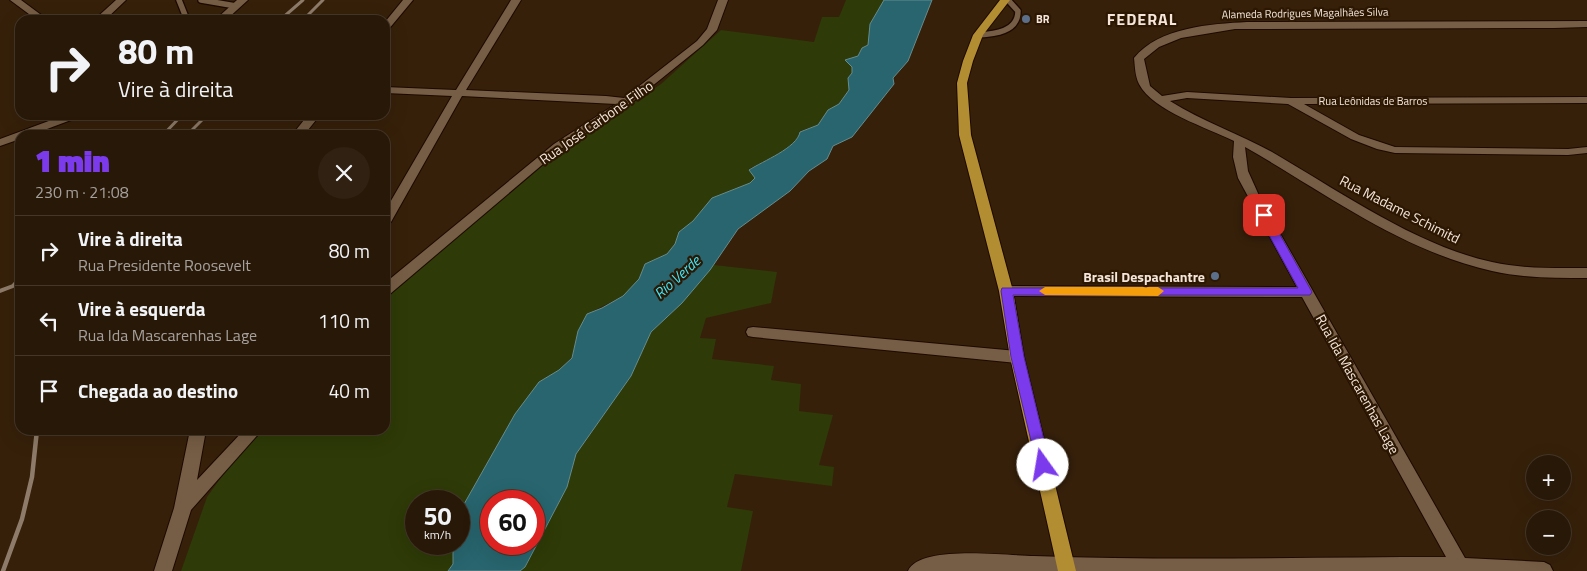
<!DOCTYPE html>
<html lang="pt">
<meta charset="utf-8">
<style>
body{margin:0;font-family:"Titillium Web",sans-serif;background:#302112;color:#f1f3f6;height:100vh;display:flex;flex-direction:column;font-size:19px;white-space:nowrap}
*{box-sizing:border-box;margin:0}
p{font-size:16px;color:#a5a09c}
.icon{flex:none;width:28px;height:28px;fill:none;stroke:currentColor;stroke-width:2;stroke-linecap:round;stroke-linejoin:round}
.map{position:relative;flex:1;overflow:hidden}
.drawer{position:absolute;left:15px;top:130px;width:375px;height:305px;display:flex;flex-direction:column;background:#281808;border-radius:15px;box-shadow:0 5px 20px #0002,0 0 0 1px #443729}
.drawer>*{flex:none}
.top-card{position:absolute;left:15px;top:15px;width:375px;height:105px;border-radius:15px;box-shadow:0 5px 20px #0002,0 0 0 1px #443729;background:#281808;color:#f1f3f6;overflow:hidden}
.tools{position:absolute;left:1526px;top:455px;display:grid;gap:10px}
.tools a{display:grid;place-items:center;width:45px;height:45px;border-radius:50%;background:#281808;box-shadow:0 5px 20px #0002,0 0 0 1px #443729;font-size:25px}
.speed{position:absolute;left:405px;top:490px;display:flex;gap:10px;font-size:25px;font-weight:700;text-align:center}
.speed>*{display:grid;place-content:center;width:65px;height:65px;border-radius:50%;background:#281808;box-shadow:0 5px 20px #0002,0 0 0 1px #443729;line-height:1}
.speed small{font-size:12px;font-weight:400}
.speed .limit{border:8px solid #d22;background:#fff;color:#111}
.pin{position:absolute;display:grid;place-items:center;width:42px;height:42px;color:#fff;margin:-21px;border-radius:10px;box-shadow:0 2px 8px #0006}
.me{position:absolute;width:55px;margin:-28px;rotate:347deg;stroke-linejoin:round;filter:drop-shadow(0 0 4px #0008)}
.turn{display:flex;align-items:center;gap:18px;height:105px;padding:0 20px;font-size:22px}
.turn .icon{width:65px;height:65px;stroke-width:2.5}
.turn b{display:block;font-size:35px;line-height:42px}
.round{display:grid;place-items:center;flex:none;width:52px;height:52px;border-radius:26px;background:#302112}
.overview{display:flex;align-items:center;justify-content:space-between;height:85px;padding:0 20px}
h1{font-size:30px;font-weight:800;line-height:38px;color:#7c3aed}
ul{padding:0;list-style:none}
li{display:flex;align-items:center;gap:15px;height:70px;padding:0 20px;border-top:1px solid #443729}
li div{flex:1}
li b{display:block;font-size:19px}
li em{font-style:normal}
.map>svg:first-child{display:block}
.green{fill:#2e3a07}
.water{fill:#28656e;stroke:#668c8e;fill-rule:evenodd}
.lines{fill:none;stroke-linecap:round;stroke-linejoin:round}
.service-casing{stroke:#1d0900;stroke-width:8}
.minor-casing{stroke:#1d0900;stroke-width:2}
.primary-casing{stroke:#1d0900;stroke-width:2}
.service{stroke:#765d45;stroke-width:5.5}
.minor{fill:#765d45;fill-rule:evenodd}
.primary{fill:#b38d32;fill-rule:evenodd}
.rail-far2{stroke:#8e7b69;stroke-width:3}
.rail-far1{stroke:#8e7b69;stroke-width:4}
.rail{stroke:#8e7b69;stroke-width:4.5}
.route{fill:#7c3aed;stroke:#51269a}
.slow{fill:#f59e0b}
.service-dot{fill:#5c6f8a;stroke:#2c1702;stroke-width:2}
.labels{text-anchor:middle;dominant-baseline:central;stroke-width:4.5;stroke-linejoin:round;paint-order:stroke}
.far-street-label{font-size:11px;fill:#f5e6d9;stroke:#2c1702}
.far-poi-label{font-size:11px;font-weight:bold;fill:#f5e6d9;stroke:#2c1702;text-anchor:start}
.street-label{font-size:14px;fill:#f5e6d9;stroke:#2c1702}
.poi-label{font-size:14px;font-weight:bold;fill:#f5e6d9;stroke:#2c1702;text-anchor:end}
.water-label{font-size:15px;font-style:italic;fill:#3ce8fe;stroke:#2c1702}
.far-district-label{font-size:16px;font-weight:bold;letter-spacing:1px;fill:#f5e6d9;stroke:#2c1702}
</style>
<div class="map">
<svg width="1587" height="571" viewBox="0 0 1587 571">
<rect width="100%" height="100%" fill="#36200a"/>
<path class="green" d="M846 0H884L870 24 868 45 862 48 858 56 852 58V73L848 78 849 90 839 104 828 110 818 125 800 131C797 148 764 161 749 169L755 178 750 183 712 198 693 221 679 232 675 244 667 254 645 264 639 279 623 296 587 314 578 331 572 357 559 370 539 382 459 513V501H416V544H453V564L448 571H181L207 497 230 465 261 430H385V299L560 151 661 84 721 30 814 42 822 17H839Z
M714 265 777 272 771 303 706 318 700 338 716 339 712 359 774 366 771 380 801 384 799 411 833 415 819 465 834 467 832 486 735 474 727 507 753 511 741 571H520L525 567 567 487 576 454 631 376 651 332 682 303Z"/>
<path class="water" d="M884 0H932L908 61 893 78 894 84 852 137 833 146 827 159 809 171 790 191 738 229 710 270 682 303 651 332 631 376 576 454 567 487 525 567 520 571H448L453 564V544H459V513L515 414 539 382 559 370 572 358 578 331 587 314 602 308 623 296 639 279 645 264 667 254 675 244 679 232 693 221 712 198 750 183 755 178 749 170C763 161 797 148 800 132L818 125 828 110 839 104 849 90 848 78 852 73V67L845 60 858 56 862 48 868 45 870 24ZM491 501H534V544H491Z"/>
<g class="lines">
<defs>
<path id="service" d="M179 0 187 20
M201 0 236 6
M978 35C994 34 1018 32 1018 11L1008 0"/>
<path id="minor" d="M10 0H21L48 20H37Z
M116 0H126L105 20H94Z
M237 0H248L226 20H215Z
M403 0H413L388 30 385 31V22Z
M511 0H521L466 90 606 96 624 98 697 41 707 29 718 0H728L717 30 703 45 630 104 562 148 390 294 385 296V283L554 144 616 104 462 96 391 222 385 226V211L452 96 385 93V87L456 90Z
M1587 21V27L1554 28 1235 29 1181 38 1159 47 1144 59 1150 86 1162 96 1187 92 1291 98 1587 97V103L1304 104 1359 135 1395 147 1568 149 1587 147V153L1568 155 1395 153 1377 149 1351 139 1288 104 1187 98 1170 101C1202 121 1239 134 1272 152 1339 191 1417 246 1492 262 1523 269 1555 268 1587 268V278C1555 278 1523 278 1492 271 1402 251 1324 192 1245 147L1248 171 1261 200 1465 558 1544 562 1550 565 1553 571H908C920 544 1007 556 1034 556 1171 561 1309 557 1446 557L1302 297 1006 296 1001 294 999 291 1001 288 1006 286 1297 287 1238 178 1233 157 1234 141C1208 128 1153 111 1139 84 1135 76 1135 67 1134 58 1159 27 1211 24 1247 22Z
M65 115H81L79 117 31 135H20V139L0 146V139Z
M308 115H320L304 135H292Z
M753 327 1017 351 1022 353 1024 357 1022 361 1017 363 753 337 748 336 746 332 748 328Z
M190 430H206L197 480 244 430H262L191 510 172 571H154L174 508Z"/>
<path id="primary" d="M1000 0H1010L983 35 973 61 967 83 971 135 1013 291 1024 357 1076 571H1058L1010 357 999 291 959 135 957 83 963 61 973 35Z"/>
</defs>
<use href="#service" class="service-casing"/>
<use href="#minor" class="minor-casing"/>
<use href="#primary" class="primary-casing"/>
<use href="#service" class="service"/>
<use href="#minor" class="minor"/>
<use href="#primary" class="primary"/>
<path class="rail-far2" d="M280 20 303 0
M303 20 323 0
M163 135 182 115
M187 135 207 115"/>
<path class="rail-far1" d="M0 291 13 286 20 278"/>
<path class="rail" d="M3 571 22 519 32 477 37 430"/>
</g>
<path class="route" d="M1264 212 1269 215 1312 292 1310 295H1013L1024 357 1050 465 1048 470 1043 471 1038 470 1011 357 1001 291 1002 288H1298L1258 215Z"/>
<path class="slow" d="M1045 287H1158L1164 291 1158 296 1045 295 1039 291Z"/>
<g class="service-dot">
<circle cx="1026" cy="19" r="5"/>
<circle cx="1215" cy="276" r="5"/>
</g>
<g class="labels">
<g class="far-street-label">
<text transform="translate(1305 13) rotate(-1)">Alameda Rodrigues Magalhães Silva</text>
<text x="1373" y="101">Rua Leônidas de Barros</text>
</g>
<g class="far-poi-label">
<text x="1036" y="19">BR</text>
</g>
<g class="street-label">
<text transform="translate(596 122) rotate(-35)">Rua José Carbone Filho</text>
<text transform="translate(1400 209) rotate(27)">Rua Madame Schimitd</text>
<text transform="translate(1358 384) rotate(61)">Rua Ida Mascarenhas Lage</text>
</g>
<g class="poi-label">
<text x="1205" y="276">Brasil Despachantre</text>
</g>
<g class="water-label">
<text transform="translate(677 277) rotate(-42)">Rio Verde</text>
</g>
<g class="far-district-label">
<text x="1142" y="19">FEDERAL</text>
</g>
</g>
</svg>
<div class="tools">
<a>+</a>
<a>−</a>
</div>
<div class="speed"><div>50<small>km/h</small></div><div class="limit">60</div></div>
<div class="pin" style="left:1264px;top:215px;background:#d93025"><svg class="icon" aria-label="arrive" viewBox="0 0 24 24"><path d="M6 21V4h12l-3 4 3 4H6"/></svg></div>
<svg class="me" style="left:1043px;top:465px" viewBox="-20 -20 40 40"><circle r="19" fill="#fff"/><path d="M0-13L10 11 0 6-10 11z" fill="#7c3aed"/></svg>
<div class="top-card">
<div class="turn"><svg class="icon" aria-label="right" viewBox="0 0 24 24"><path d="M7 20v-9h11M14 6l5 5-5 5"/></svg><div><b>80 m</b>Vire à direita</div></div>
</div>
<section class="drawer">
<div class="overview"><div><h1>1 min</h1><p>230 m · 21:08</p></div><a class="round"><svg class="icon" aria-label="close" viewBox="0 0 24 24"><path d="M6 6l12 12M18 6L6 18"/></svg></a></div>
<ul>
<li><svg class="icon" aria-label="right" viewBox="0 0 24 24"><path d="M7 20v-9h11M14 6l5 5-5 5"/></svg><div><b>Vire à direita</b><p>Rua Presidente Roosevelt</p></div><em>80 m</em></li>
<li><svg class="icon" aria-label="left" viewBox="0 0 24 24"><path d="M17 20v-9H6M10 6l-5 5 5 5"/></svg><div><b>Vire à esquerda</b><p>Rua Ida Mascarenhas Lage</p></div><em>110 m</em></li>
<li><svg class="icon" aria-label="arrive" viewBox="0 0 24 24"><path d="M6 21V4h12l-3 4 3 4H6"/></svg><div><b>Chegada ao destino</b></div><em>40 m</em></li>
</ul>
</section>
</div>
